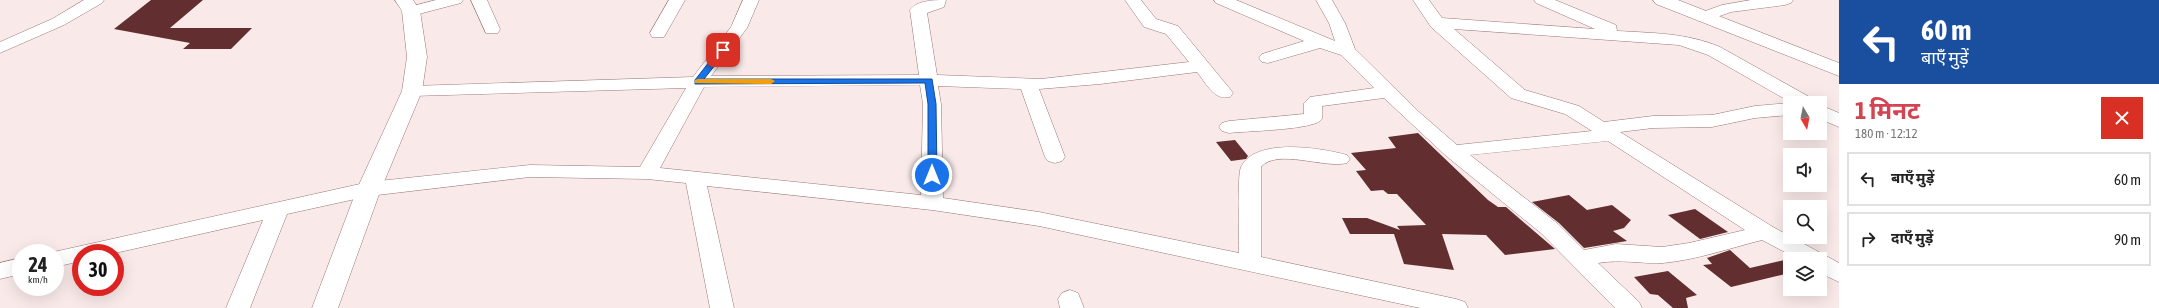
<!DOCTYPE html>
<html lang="hi">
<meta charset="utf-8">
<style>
body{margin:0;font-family:"Asap Condensed","Noto Sans Devanagari",sans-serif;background:#f6f6f6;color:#222;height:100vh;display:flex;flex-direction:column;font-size:15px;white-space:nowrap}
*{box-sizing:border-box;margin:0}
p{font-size:13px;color:#767676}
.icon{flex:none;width:22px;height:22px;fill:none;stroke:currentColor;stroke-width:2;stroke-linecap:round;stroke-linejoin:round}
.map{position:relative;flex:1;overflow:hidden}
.panel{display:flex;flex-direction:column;background:#fff;width:320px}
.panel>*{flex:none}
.top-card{background:#1a4fa0;color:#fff;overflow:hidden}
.needle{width:26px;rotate:170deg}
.tools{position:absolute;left:1783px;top:96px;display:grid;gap:8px}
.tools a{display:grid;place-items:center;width:44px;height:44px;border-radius:0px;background:#fff;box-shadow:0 4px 16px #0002;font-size:20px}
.speed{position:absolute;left:12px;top:244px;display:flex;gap:8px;font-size:20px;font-weight:700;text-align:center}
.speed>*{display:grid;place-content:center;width:52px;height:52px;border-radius:50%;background:#fff;box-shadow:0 4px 16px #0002;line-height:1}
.speed small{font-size:10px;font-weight:400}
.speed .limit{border:6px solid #d22;background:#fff;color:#111}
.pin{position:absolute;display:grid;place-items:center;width:34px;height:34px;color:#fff;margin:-17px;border-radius:8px;box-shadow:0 2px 6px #0006}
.me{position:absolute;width:44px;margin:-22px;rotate:0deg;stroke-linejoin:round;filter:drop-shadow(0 0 3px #0008)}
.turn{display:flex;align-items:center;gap:14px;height:84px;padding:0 16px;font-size:18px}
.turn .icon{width:52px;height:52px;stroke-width:2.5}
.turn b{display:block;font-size:28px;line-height:34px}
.round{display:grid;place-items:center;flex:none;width:42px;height:42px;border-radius:0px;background:#f6f6f6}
.overview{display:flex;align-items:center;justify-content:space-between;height:68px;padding:0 16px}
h1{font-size:24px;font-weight:700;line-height:30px;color:#d34351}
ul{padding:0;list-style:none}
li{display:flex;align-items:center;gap:12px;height:54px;margin:0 8px 6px;padding:0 8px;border:2px solid #e0e0e0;border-radius:0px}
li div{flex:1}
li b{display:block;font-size:15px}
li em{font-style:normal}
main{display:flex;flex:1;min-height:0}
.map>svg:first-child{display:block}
.building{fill:#622e2f}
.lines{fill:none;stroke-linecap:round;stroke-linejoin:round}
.street-casing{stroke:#9a7676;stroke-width:1}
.secondary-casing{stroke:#9a7676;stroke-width:1}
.street{fill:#fff;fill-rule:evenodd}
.secondary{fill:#fff;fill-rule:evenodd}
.route{fill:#1a73e8;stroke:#114b97}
.slow{fill:#f59e0b}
</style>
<main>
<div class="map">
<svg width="1839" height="308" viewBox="0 0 1839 308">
<rect width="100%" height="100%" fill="#f9e9e9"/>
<path class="building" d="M151 0H203L170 28H252L231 49H183L190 43 114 29Z
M1418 133 1488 200 1498 207H1506L1555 249 1505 255 1486 235 1442 234 1454 270 1404 264 1394 234H1350L1342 218H1367L1400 230 1397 226 1426 225 1397 194H1388L1383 190 1371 191 1356 171 1366 170 1351 153 1396 148 1388 137Z
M1235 140 1248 156 1246 159 1231 161 1216 142Z
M1569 195 1587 210 1612 205 1631 220 1624 228 1613 231 1627 241 1584 248 1559 223 1532 202Z
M1695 209 1728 232 1700 239 1668 215Z
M1730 250 1750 268 1793 258 1795 259H1790V273L1731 287 1703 265 1712 264 1707 258Z
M1668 271 1697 295 1686 298 1688 308H1673L1658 295 1650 294 1634 277Z"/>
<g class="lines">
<defs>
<path id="street" d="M84 0H104L102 3 64 25 0 53V42L52 19Z
M436 0H463L461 3 411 16 405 14 403 11 405 8Z
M471 0H487L500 29 498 33H486Z
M669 0H685L664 37H652L650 33Z
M743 0H759L747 28 711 76 919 75 910 10C917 0 935 0 946 0L944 7 927 13 937 75 1041 79 1189 62 1166 34 1144 27 1125 0H1141L1156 19 1178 26 1230 89 1233 93 1230 97C1214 101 1206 83 1197 72L1100 84 1039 89 1065 157 1062 161 1055 163 1048 161 1045 157 1021 89 938 86 941 104 943 198 1039 212 1239 253C1239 239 1237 175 1241 167 1255 137 1322 148 1347 155L1350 159 1347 163C1325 169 1277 148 1261 167V257L1456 299 1465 302 1468 308H1420L1039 226 932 210 707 186 734 308H710L686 183 647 179 530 177 369 196 287 214 250 308H226L263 220 115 253H81V261L55 267V253H49L369 182 530 165 640 167 686 88 412 96 406 95 403 91 406 87 412 86 693 77 731 27ZM920 85 923 104 921 195 660 168 704 87Z
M1214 0H1236L1335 41 1329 23 1316 0H1332L1345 23 1355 49 1419 112 1457 145 1592 131 1565 114 1511 98 1431 27 1413 0H1429L1442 18 1595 29 1536 3 1534 0H1555L1616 25 1617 31C1653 33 1687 33 1720 47L1813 99 1815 103H1792L1708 55 1679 45 1454 29 1525 90 1579 106 1604 122 1653 116 1712 115 1755 106 1790 103V115L1755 118 1712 127 1653 128 1620 132 1773 227 1839 263V282L1820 273V259H1798L1762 240C1730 248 1696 260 1663 263 1640 264 1623 259 1598 263L1639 302 1642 308H1615L1542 234 1445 155 1384 98 1322 106C1322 110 1324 118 1320 121 1308 130 1247 131 1229 133L1222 131 1219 127 1222 123 1229 121 1304 114V103L1310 97 1374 88 1341 55 1320 48 1268 63 1262 62 1259 58 1262 54 1304 41 1216 3ZM1608 141 1745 230 1689 243 1662 247 1616 244 1584 250 1558 224 1470 155Z
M1751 0H1793L1791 3 1785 5 1731 12 1703 22 1697 20 1695 17 1697 14 1722 5Z
M1820 105 1839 113V127L1820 119Z
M21 258V274L0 279V263Z
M1070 290 1078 293 1084 308H1060L1058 299 1062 293Z"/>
<path id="secondary" d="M395 0H413L420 11 427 57 422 91 381 189 338 308H312L357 189 402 91 407 57 402 11Z
M1653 0H1678L1839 63V76L1656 4Z"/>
</defs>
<use href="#street" class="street-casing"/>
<use href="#secondary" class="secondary-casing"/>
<use href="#street" class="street"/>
<use href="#secondary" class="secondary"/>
</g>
<path class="route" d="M723 47 727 50 704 79H932L936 104 937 175 932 177 928 175V104L925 83 695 84V80L720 48Z"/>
<path class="slow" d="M698 79H771L775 81 771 84 695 83V80Z"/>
</svg>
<div class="tools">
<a><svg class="needle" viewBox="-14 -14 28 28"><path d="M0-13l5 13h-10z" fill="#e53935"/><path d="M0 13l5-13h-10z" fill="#767676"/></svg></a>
<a><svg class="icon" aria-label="sound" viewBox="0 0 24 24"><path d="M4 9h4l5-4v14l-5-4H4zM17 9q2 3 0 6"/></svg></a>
<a><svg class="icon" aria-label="search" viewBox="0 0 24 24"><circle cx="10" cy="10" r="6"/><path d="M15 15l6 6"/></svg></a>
<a><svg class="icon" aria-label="layers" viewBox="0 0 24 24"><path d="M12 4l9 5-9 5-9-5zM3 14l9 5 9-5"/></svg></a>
</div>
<div class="speed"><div>24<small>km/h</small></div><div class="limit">30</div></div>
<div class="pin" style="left:723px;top:50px;background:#d93025"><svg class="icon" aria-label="arrive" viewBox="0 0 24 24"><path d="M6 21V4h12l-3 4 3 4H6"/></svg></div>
<svg class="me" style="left:932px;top:175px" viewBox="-20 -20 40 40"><circle r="17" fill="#1a73e8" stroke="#fff" stroke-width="3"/><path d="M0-11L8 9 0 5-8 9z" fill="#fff"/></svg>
</div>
<section class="panel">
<div class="top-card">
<div class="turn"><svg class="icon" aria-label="left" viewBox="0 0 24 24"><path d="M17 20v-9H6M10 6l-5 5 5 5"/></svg><div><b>60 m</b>बाएँ मुड़ें</div></div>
</div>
<div class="overview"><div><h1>1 मिनट</h1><p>180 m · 12:12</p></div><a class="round" style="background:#d93025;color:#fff"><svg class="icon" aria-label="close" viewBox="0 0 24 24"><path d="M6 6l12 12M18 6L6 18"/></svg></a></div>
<ul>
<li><svg class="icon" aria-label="left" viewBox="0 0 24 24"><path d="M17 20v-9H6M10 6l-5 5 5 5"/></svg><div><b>बाएँ मुड़ें</b></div><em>60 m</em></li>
<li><svg class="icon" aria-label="right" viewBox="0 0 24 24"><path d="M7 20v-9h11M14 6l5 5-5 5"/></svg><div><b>दाएँ मुड़ें</b></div><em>90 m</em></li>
</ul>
</section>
</main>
